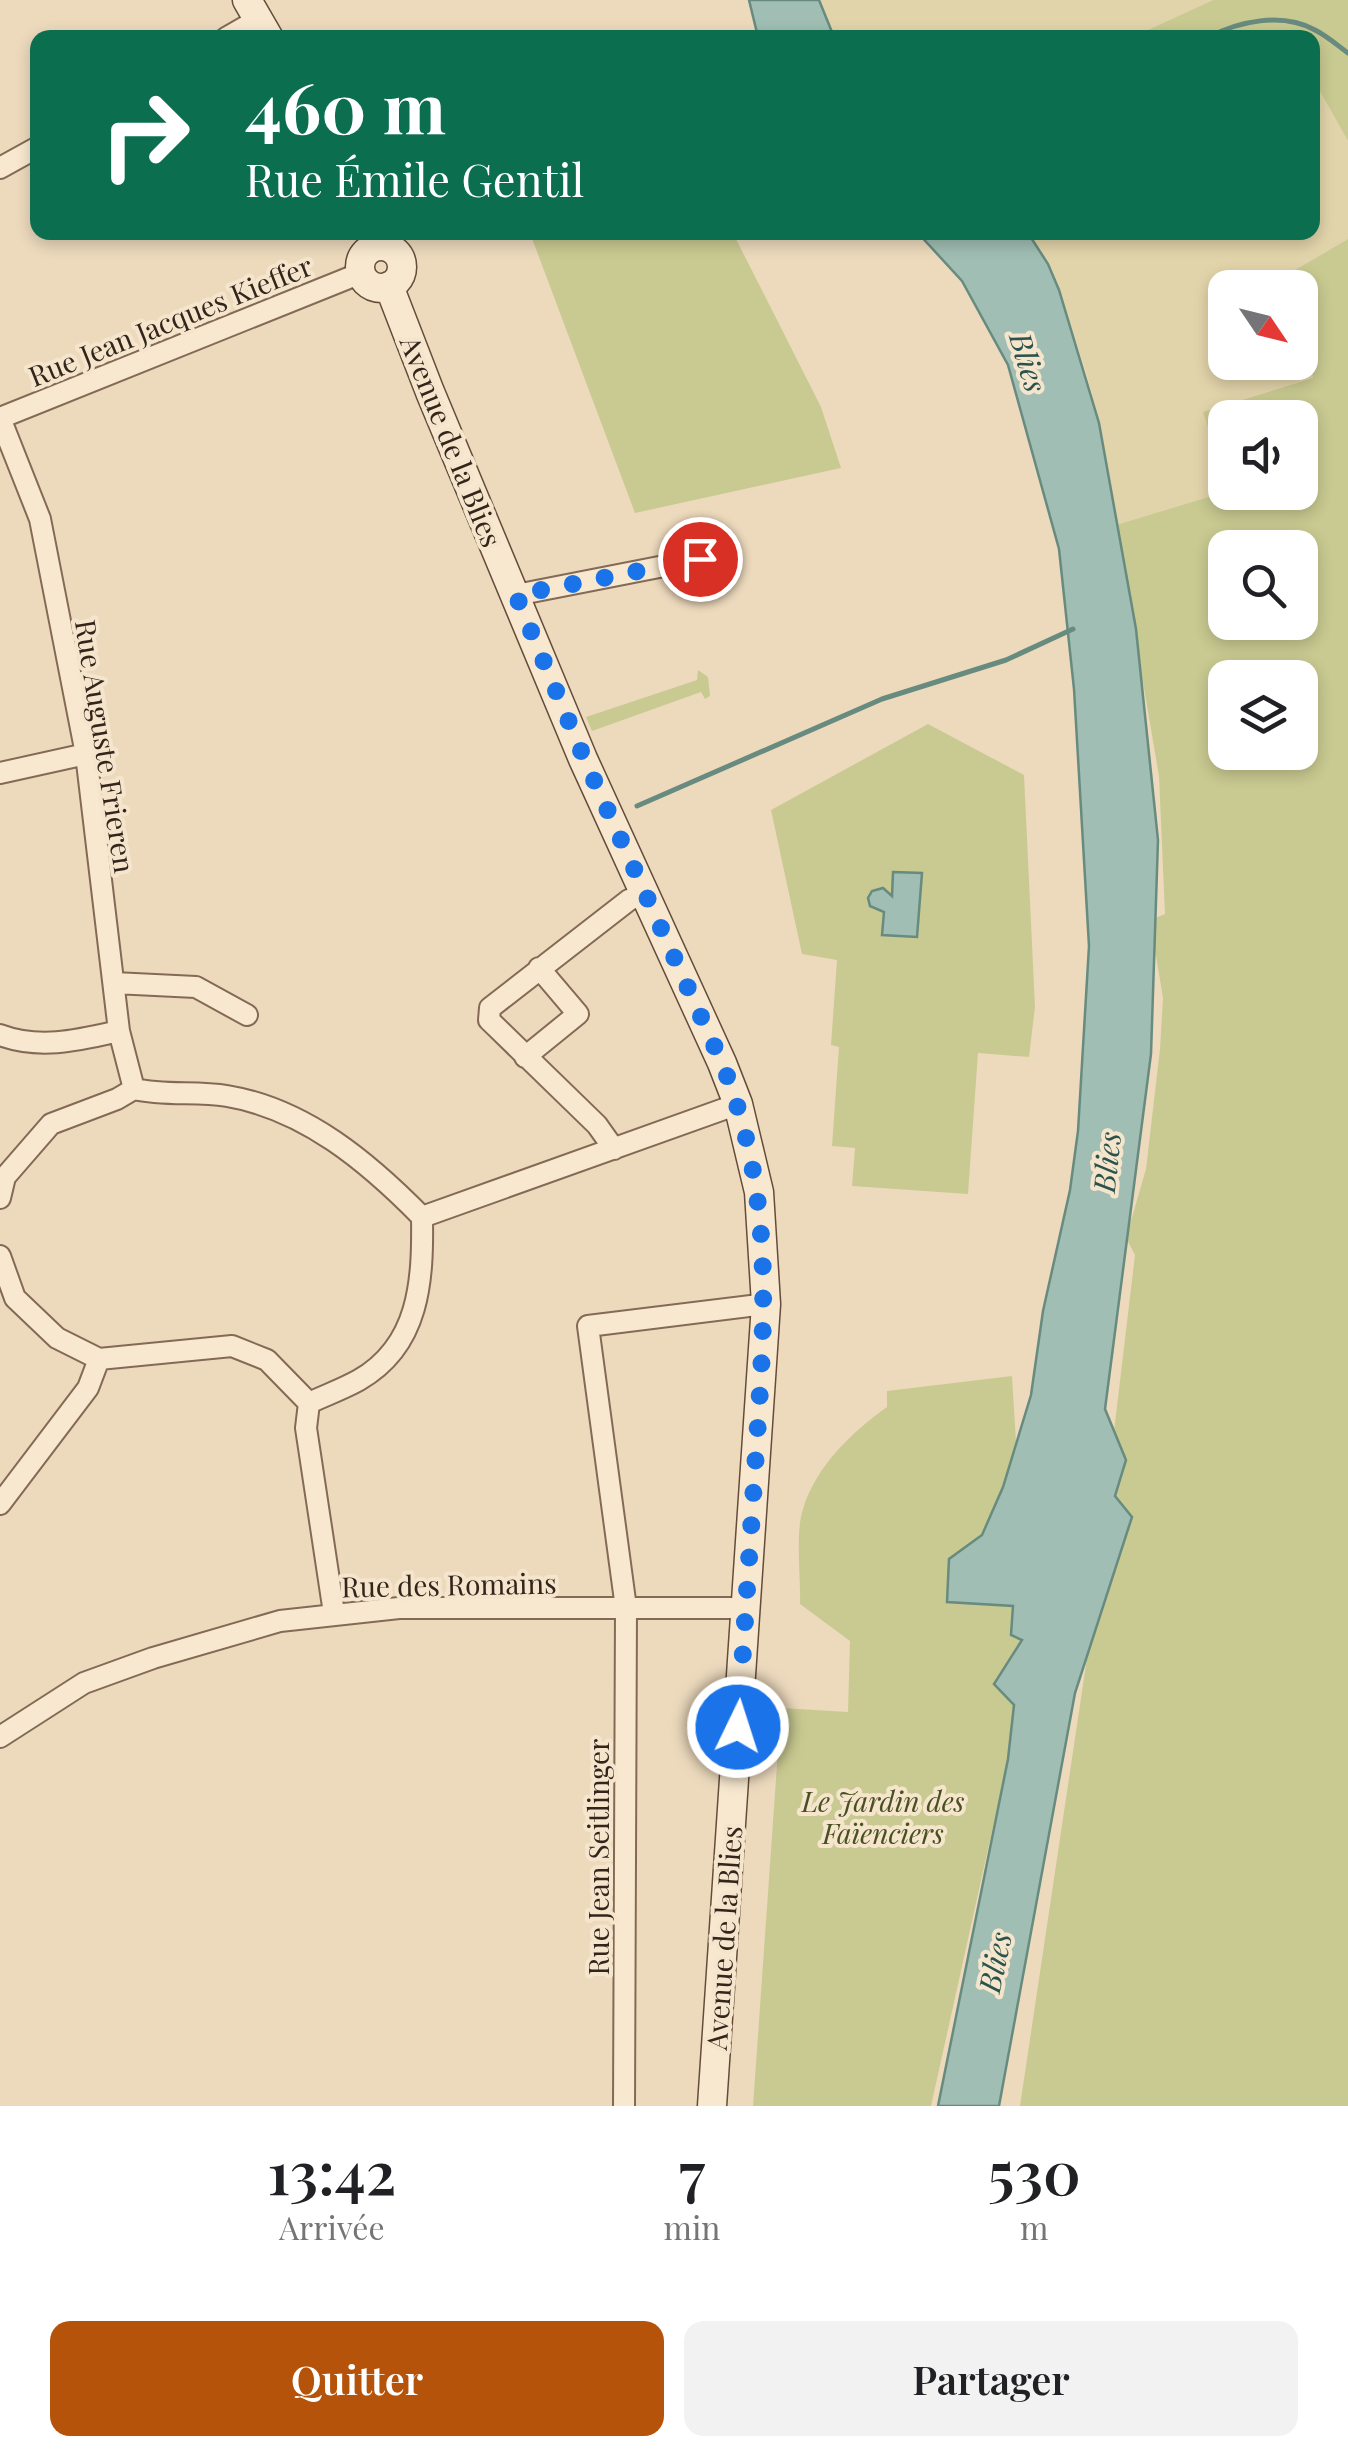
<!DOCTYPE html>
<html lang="fr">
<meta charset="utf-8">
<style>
body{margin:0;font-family:"Playfair Display",serif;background:#f2f2f2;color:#202124;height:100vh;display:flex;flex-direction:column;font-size:38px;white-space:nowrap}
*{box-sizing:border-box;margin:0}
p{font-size:32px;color:#757577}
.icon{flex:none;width:55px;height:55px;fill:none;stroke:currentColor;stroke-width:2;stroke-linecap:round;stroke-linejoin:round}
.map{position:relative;height:2106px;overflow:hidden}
.sheet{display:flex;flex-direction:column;background:#fff;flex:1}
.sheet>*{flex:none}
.top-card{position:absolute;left:30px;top:30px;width:1290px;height:210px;border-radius:20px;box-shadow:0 5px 15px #0003;background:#0b6e4f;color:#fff;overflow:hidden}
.needle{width:65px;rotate:125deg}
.fabs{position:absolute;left:1208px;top:270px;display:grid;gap:20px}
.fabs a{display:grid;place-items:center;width:110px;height:110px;border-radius:20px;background:#fff;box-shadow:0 5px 15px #0003;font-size:50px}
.pin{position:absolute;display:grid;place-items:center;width:85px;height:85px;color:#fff;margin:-42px;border:5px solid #fff;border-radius:50%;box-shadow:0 2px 10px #0007}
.me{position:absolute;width:110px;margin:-55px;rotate:4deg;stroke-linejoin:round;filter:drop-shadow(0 0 8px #0008)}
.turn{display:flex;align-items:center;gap:35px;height:210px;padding:0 50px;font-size:45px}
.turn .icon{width:130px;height:130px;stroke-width:2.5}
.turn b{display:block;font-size:70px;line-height:85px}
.eta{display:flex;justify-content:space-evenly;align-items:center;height:170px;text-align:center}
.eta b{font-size:60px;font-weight:600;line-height:70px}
.primary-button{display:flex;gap:20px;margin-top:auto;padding:20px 50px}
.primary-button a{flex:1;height:115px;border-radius:20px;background:#b45309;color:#fff;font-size:40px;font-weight:600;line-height:115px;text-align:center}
.primary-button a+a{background:#f2f2f2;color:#202124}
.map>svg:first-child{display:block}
.farmland{fill:#e2d4aa}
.green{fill:#c9ca91;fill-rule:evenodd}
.water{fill:#a0beb3;stroke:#688b7f;stroke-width:2.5}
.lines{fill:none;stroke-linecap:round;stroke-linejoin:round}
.stream{stroke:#688b7f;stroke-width:5}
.street-casing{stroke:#846a56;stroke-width:24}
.secondary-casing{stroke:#654c3a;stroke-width:31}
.street{stroke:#f8e8cf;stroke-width:20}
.secondary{stroke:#f8e8cf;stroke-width:28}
.route{stroke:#1a73e8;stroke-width:18;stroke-dasharray:0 32.4}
.labels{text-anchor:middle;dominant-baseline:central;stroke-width:8;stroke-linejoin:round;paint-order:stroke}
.street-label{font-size:28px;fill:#33251b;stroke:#f4e5cc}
.park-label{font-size:28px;font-style:italic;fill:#485022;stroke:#f4e5cc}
.water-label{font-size:30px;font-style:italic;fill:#2a534d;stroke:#f4e5cc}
</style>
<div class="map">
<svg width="1348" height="2106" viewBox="0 0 1348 2106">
<rect width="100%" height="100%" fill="#eddabd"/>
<path class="farmland" d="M819 0H1213L1133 38 834 37Z
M1313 79 1348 141V239L1290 273 1295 287 1225 288V362H1300V300L1328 373 1203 412 1225 479V492L1116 525 1099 423 1087 375 1059 290 1048 264 1028 233 1312 232Z"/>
<path class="green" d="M1213 0H1348V141L1313 79 1312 38 1133 37Z
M530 233H733L821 407 841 468 635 513Z
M1348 239V2106H1020L1087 1658 1135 1255 1126 1238 1146 1169 1160 1049 1163 998 1150 920 1165 914 1159 776 1116 525 1225 492H1300V418H1225V479L1203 412 1313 378 1307 318 1300 300V288L1295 287 1290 273ZM1225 548H1300V622H1225ZM1225 678H1300V752H1225Z
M698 670 708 677 710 696 705 699 701 692 592 731 586 717 697 680Z
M928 724 1024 775 1035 1007 1029 1057 978 1053 968 1194 852 1186 855 1148 832 1146 839 1047 831 1045 837 960 802 954 771 810Z
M1012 1376 1016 1442 1003 1487 981 1535 1013 1606 1022 1639 1008 1759 931 2106H753L781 1708 848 1712 850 1641 800 1604C801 1577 795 1533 803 1509 816 1466 852 1432 887 1407V1391Z"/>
<path class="water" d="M749 0H819L834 37H758Z
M918 233H1028L1048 264 1059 290 1099 423 1136 629 1158 840 1151 1054 1105 1409 1126 1460 1115 1496 1132 1517 1075 1693 999 2106H938L1008 1759 1014 1705 994 1684 1022 1640 1011 1635 1013 1606 947 1602 949 1559 982 1535 1003 1487 1031 1395 1043 1311 1070 1190 1078 1131 1089 946 1074 689 1059 549 1008 365 962 281Z
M893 872 922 873 917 937 882 935 884 912 870 906 868 898 872 891 883 888 892 896Z"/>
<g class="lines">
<path class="stream" d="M1207 38C1238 21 1282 12 1315 30 1327 36 1337 45 1348 53
M637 806 882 699 1006 660 1073 629"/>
<defs>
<path id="street" d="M226 38 259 19
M0 168 38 147
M0 418 40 519 86 754 119 1031 134 1089
M0 418 361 273
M516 595 700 559
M0 773 86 754
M114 983 196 987 247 1015
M0 1035C40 1050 79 1040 119 1031
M525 1057 578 1014 539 968
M614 1149 597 1125 489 1020 490 1008 629 900 643 894
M0 1198 5 1177 51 1124 117 1099 134 1089C165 1096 196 1091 227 1096 305 1109 368 1162 422 1217
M0 1256 15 1298 57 1338 99 1359 232 1346 267 1360 309 1403 306 1428 334 1613
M309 1403C326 1395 343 1389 359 1380 420 1345 423 1280 422 1217L738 1104
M0 1504 88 1388 99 1359
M0 1737 84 1683 153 1658 280 1621 399 1608H746
M624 2106 626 1608 588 1326 766 1304"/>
<path id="secondary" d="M247 0 269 38
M360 267a21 21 0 1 1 42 0a21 21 0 1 1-42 0Z
M389 286 430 392 583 759 722 1063 738 1104 759 1192 766 1304 712 2106"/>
</defs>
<use href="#street" class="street-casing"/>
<use href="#secondary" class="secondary-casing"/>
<use href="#street" class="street"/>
<use href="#secondary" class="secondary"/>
</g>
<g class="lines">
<path class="route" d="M700 559 516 595 584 758 722 1063C775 1195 765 1315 756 1453 750 1545 744 1636 738 1727"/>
</g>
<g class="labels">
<g class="street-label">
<text transform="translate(170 320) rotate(-22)">Rue Jean Jacques Kieffer</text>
<text transform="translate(452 441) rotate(68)">Avenue de la Blies</text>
<text transform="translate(106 746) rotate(81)">Rue Auguste Frieren</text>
<text transform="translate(449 1584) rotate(-1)">Rue des Romains</text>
<text transform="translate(597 1857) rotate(-90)">Rue Jean Seitlinger</text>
<text transform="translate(723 1938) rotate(-86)">Avenue de la Blies</text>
</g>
<g class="park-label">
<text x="883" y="1800">Le Jardin des<tspan x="883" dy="32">Faïenciers</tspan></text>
</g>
<g class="water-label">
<text transform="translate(1029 362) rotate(73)">Blies</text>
<text transform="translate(1106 1162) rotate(-84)">Blies</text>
<text transform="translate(994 1962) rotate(-78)">Blies</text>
</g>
</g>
</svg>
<div class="fabs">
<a><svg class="needle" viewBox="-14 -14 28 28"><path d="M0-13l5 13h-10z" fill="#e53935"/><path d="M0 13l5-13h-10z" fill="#757577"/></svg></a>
<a><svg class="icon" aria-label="sound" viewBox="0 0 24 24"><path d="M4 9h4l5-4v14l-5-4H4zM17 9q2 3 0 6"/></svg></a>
<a><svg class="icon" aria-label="search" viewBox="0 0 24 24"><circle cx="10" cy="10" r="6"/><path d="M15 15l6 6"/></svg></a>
<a><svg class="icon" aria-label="layers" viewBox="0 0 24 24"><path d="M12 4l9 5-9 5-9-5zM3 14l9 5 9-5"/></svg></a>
</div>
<div class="pin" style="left:700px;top:559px;background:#d93025"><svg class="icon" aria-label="arrive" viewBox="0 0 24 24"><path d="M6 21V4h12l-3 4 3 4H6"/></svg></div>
<svg class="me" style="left:738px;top:1727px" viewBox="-20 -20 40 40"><circle r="17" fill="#1a73e8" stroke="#fff" stroke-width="3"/><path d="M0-11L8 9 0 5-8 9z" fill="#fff"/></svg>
<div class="top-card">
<div class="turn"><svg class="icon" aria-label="right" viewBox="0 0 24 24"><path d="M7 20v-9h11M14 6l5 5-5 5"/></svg><div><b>460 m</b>Rue Émile Gentil</div></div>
</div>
</div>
<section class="sheet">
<div class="eta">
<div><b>13:42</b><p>Arrivée</p></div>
<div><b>7</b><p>min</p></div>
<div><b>530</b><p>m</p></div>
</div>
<div class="primary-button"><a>Quitter</a><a>Partager</a></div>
</section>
